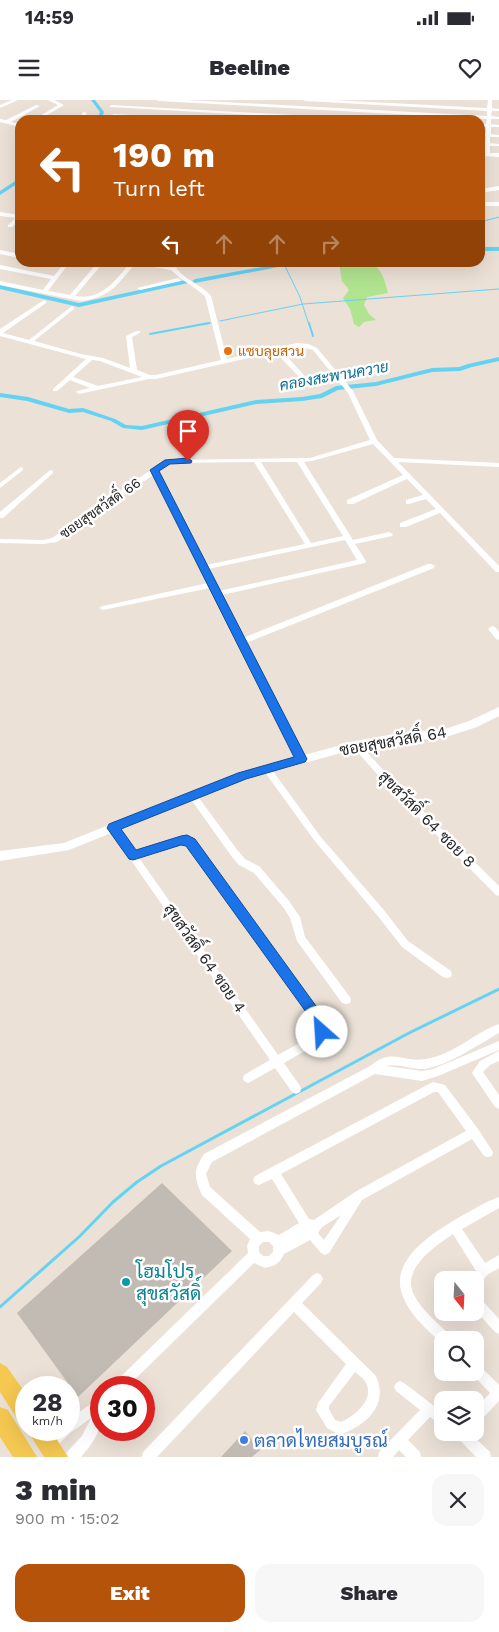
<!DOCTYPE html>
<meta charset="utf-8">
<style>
body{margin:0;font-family:"Work Sans",Sarabun,sans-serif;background:#f7f7f7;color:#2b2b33;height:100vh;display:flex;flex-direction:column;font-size:19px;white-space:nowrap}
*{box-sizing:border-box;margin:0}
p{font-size:16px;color:#7c7c81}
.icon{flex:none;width:28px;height:28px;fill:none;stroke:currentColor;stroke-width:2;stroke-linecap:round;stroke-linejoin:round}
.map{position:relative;height:1357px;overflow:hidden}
.side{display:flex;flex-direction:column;background:#fff;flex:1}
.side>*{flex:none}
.top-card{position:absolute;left:15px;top:15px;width:470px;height:152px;border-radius:15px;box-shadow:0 5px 20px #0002;background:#b45309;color:#fff;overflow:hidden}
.needle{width:32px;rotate:162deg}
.controls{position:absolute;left:434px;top:1171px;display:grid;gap:10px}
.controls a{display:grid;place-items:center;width:50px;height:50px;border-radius:10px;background:#fff;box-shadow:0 5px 20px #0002;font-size:25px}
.speed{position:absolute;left:15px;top:1276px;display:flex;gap:10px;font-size:25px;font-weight:700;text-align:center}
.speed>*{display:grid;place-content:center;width:65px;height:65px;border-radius:50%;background:#fff;box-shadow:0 5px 20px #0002;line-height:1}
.speed small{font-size:12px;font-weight:400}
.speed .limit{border:8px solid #d22;background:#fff;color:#111}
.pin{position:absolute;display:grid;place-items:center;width:42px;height:42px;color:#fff;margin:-51px -21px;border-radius:50% 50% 50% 0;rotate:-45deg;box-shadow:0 0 5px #0007}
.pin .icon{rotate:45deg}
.me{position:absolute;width:55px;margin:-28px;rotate:334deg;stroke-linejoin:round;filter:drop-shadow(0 0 4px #0008)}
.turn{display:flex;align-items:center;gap:18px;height:105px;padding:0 15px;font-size:22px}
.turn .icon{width:65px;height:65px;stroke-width:2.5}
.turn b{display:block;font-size:35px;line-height:42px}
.lanes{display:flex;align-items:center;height:48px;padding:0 15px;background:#0003;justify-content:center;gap:25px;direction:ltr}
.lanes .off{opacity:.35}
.round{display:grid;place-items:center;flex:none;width:52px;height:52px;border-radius:15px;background:#f7f7f7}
.headline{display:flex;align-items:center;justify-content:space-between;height:85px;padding:0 15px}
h1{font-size:30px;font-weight:800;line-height:38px}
.cta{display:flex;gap:10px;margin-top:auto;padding:10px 15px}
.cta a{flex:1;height:58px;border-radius:15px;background:#b45309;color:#fff;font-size:20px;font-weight:800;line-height:58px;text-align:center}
.cta a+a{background:#f7f7f7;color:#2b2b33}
.status{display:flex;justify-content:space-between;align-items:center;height:35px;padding:0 25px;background:#fff;direction:ltr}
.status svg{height:14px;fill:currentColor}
header{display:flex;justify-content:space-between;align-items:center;height:65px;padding:0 15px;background:#fff;font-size:22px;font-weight:800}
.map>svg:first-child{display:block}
.green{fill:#b1e490}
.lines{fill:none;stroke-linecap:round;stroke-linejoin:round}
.stream-far2{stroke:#64d3f2;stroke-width:1}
.stream-far1{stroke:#64d3f2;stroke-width:2}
.stream{stroke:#64d3f2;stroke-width:3}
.canal{fill:#64d3f2;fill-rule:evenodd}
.building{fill:#c2bbb4}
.minor{fill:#fff;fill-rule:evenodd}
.tertiary{fill:#fff;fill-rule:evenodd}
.primary{fill:#f5c851;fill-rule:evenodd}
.route{fill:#1a73e8;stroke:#114b97}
.food-dot{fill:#e8710a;stroke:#fff;stroke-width:2}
.culture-dot{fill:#0f9aa8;stroke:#fff;stroke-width:2}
.shop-dot{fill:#3f7fe0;stroke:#fff;stroke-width:2}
.labels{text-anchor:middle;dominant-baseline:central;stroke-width:5;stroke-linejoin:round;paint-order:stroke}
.far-food-label{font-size:14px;fill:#c56008;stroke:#fff;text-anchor:start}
.far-street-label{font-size:14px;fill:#272727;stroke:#fff}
.far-water-label{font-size:15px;font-style:italic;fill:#086e9a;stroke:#fff}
.street-label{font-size:16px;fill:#272727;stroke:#fff}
.near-culture-label{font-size:19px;fill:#0d838f;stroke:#fff;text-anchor:start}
.near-shop-label{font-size:19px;fill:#366cbe;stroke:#fff;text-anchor:start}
</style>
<div class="status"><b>14:59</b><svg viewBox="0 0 49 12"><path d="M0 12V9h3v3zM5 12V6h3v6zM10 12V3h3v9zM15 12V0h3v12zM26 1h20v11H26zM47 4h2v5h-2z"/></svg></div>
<header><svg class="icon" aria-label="menu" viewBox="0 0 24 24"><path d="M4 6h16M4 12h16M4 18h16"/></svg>Beeline<svg class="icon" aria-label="heart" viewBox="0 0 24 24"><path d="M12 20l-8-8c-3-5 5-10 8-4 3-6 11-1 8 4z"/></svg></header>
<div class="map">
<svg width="499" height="1357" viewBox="0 0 499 1357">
<rect width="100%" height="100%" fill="#ebe1d7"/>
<path class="green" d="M339 163C370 162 380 158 388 193L367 197 364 205 369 214 376 220 364 222 359 227 354 224 350 209 343 198 349 190 342 181Z"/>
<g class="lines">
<path class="stream-far2" d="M480 122 499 117
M283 162 300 197 309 225
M220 221 303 204 499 189
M202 225 211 223"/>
<path class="stream-far1" d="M309 223 313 236
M150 234 209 223"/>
<path class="stream" d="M0 1207 80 1136 113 1102 137 1082 161 1066 409 933 499 889"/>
<path class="canal" d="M91 0H95L104 12 101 20H97L100 12Z
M20 78V82L0 95V91Z
M480 147H499V151H480Z
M290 162H304L195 183 192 181 195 179Z
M186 180 188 181V183L79 207 0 189V185L79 203Z
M499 257V261L472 267 460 271 432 272 376 286 338 290 322 298 302 301 256 304 142 330 123 328 111 321 83 312 69 313 27 301 0 297V293L28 297 69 309 83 308 115 319 126 325 142 326 256 300 302 297 320 294 336 286 376 282 432 268 459 267 468 264Z"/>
</g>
<path class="building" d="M162 1083 232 1151 78 1297 17 1213Z
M245 1331 260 1350 252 1357H221Z"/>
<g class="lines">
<path class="minor" d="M12 0H18L0 8V5Z
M48 0H54L64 5 39 20H33L58 5Z
M157 0H186L487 16V11L305 1 303 0H332L487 8 488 0H492V8L499 9V11H492L491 16 499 17V19H491V24L499 25V27H491V34L499 35V37H490V43L499 44V46H490V53H499V57L480 56V52L485 53V46L480 45V43H485L486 36 480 35V33H486V27L480 26V24H486L487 19 159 1Z
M36 5 40 6 11 22 20 24V27L0 22V19L6 20Z
M112 5 366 19 368 20H340L110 7V6Z
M83 12 87 13 83 20H79Z
M114 14 208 19 210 20H181L112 16V15Z
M499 86V90L480 93V89Z
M480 102H499V106H480Z
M0 112 20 115V120L12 127H8V125L16 118 0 116Z
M0 150 20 154V158L0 154Z
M65 162H70L48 191 70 195 98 162H104L75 196C101 201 115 181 129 164L128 162H145L169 166 167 162H173C180 179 200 183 211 196L227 259 297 243 308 244 317 248 353 291 377 340 394 358 499 363V367L398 362 499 466V472H496L440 413 406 427H400V423L436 409 426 399 409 404H406V400L423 395 407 379 353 404H347V400L403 375 373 344 312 361 304 362 353 440 389 432 393 434 392 436 355 444 366 461 365 463 222 495 243 538 428 464H431L435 466 434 468 246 543 305 659 304 661H298L297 659 239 544 236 542 237 541 210 488 103 510 99 508 103 506 208 483 153 375 57 442 43 444 0 443V439L43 440 52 438 152 369 170 360 310 358 370 340 348 293 313 250C302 246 292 248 281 250L312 284 297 290 295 289V287L305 283 275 252 156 279H149L79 294 76 292 77 291 90 288 70 280 57 291H53V289L86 259 0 236V229L44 200 47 202 46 203 3 233 29 240 72 206 74 207V209L34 241 81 254 103 258 130 268 126 236 136 231H140V233L132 237 137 270 150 275H156L221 260 205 196 196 189 180 178 171 170 135 164C116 186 111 197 81 201L0 185V181L43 190 51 179 0 169V165L54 176ZM92 260 100 261 142 277 98 286 73 277ZM254 362 305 444 206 465 158 371 173 363ZM261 362H297L343 436 311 443ZM345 440 357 460 219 491 208 469Z
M178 178 181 180 180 181 140 190 137 188Z
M21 367 23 368V370L0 388V383Z
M51 370 53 371V373L3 418H0V412L49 371Z
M492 526 495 527 499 532V540L496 539 488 529Z
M356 642 359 643 392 680 499 786V796L496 795 386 684 353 647 352 645Z
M267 666 270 667 320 736 383 809 408 841 451 871 452 874 451 877 447 878 443 877 402 847 377 815 314 740 264 671 263 669Z
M193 693 196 694 238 751 245 759 260 767 289 801 300 817 305 837 350 897 351 900 350 903 346 904 342 903 297 841 290 818 283 807 254 773 239 765 232 757 190 698 189 696Z
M113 725 116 726 135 752 181 737H187L194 741 324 918 327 932 320 942 284 963 300 986 301 989 300 992 296 994 292 992 275 968 252 981 248 983 244 981 243 978 244 975 270 960 110 730 108 728 110 726ZM181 743H185L188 745 315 922 317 931 312 936 278 955 139 758Z
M499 924V933C478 945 449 965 425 969 412 970 399 963 386 966L422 971 433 969 499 941V950L438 976 422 981 375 974 212 1062 206 1074 210 1087 260 1132 269 1131 279 1135 299 1123 272 1079 259 1085 255 1084 253 1080 255 1076 429 984 433 982 445 985 478 1029 493 1052 492 1056 488 1057 484 1056 472 1039 362 1100 329 1153 325 1155 321 1153 310 1140 284 1154 280 1161 275 1165 265 1168 254 1163 126 1288H111L113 1284 248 1153 247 1146 250 1139 202 1095C194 1077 193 1071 204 1054L370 966C393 947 402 963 426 959 453 955 474 933 499 924ZM434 992H438L466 1031 355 1092 314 1120 309 1119 281 1074ZM341 1115 324 1140 318 1133 322 1127ZM263 1142H269L273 1146V1152L269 1156H263L259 1152V1146Z
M499 951V961L490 965 483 972 499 995V1009L495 1007 472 973 480 961Z
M499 1097V1108L462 1129 485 1163 499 1155V1168L487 1175 479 1186 475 1188V1180H470L476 1171 453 1134C434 1147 401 1169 414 1195 422 1211 439 1224 451 1236L453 1240H442V1244C427 1229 409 1215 402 1194 389 1157 439 1129 465 1114 476 1108 487 1101 499 1097Z
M317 1173 321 1175 323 1179 321 1183 302 1203 376 1276C389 1306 366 1325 340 1335L327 1328 316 1310 318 1303 346 1264 294 1212 157 1357H142L143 1352 290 1199 313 1175ZM355 1272C359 1275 364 1279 366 1283 375 1300 354 1316 341 1322L335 1320 329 1309V1306Z
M475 1195 479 1197 499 1219V1234L495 1232 475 1210Z
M475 1263 479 1265 499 1285V1301L479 1322 475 1324V1309L490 1293 471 1273 475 1272Z
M400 1281 404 1283 442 1312V1325L438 1323 430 1317 408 1340 420 1352 421 1357H406L399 1350 393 1357H378L379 1352 420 1310 396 1291 394 1287 396 1283Z
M101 1297C103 1325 100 1335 81 1357H66L67 1352 82 1336 91 1318 70 1333 53 1350 48 1351 43 1350 42 1345 43 1340 55 1330H69V1319Z
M454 1332H469L490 1352 491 1357H476L456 1336Z"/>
<path class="tertiary" d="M499 607V616L477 627 443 638 399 641 356 649 245 679 69 750 0 761V751L64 743 238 673 356 641 399 633 442 630 469 621Z"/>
<path class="primary" d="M0 1263 7 1267 26 1294V1323L18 1320 0 1292Z
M0 1307 8 1310 37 1357H13L0 1337Z
M27 1330H51L68 1357H44Z"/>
</g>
<path class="route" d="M188 358 192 361 191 363 170 364 159 371 307 659 305 662 246 679 121 729 136 750 181 736 187 735 195 739 324 917 329 932 327 936 322 937 318 936 314 923 186 746 181 745 133 760 129 759 107 728 109 724 238 673 294 657 150 370 165 360Z"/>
<circle class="food-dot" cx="228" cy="251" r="5"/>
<circle class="culture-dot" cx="126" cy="1182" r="5"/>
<circle class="shop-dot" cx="244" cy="1340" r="5"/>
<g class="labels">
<g class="far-food-label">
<text x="238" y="251">แซบลุยสวน</text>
</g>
<g class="far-street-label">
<text transform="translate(100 408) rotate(-35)">ซอยสุขสวัสดิ์ 66</text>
</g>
<g class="far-water-label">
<text transform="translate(334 276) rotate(-10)">คลองสะพานควาย</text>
</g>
<g class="street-label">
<text transform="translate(393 641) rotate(-10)">ซอยสุขสวัสดิ์ 64</text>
<text transform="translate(427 719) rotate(45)">สุขสวัสดิ์ 64 ซอย 8</text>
<text transform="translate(205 858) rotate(55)">สุขสวัสดิ์ 64 ซอย 4</text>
</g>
<g class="near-culture-label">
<text x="136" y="1171">โฮมโปร<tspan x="136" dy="22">สุขสวัสดิ์</tspan></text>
</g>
<g class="near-shop-label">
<text x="254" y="1340">ตลาดไทยสมบูรณ์</text>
</g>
</g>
</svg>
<div class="controls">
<a><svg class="needle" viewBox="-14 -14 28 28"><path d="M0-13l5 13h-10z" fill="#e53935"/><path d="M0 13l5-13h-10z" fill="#7c7c81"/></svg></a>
<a><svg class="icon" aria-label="search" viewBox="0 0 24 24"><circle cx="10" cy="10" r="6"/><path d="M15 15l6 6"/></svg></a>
<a><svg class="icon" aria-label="layers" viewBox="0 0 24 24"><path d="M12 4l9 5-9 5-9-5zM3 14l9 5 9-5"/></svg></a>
</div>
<div class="speed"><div>28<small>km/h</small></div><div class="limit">30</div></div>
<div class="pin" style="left:188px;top:361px;background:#d93025"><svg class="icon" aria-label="arrive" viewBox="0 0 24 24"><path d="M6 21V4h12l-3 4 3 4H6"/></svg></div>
<svg class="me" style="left:322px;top:932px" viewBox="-20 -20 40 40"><circle r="19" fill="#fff"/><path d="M0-13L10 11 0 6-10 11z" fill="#1a73e8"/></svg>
<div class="top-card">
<div class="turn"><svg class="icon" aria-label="left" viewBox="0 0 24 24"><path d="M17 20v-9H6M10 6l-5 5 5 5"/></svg><div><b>190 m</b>Turn left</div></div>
<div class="lanes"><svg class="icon" aria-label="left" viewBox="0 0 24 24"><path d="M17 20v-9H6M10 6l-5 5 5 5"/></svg><svg class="icon off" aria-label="ahead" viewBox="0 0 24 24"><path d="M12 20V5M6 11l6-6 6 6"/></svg><svg class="icon off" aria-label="ahead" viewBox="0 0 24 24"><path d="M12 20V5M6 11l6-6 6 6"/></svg><svg class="icon off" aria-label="right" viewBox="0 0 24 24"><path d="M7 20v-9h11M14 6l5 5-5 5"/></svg></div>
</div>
</div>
<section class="side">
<div class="headline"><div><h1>3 min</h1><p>900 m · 15:02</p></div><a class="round"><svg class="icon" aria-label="close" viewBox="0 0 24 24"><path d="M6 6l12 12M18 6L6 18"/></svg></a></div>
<div class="cta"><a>Exit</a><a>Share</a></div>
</section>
